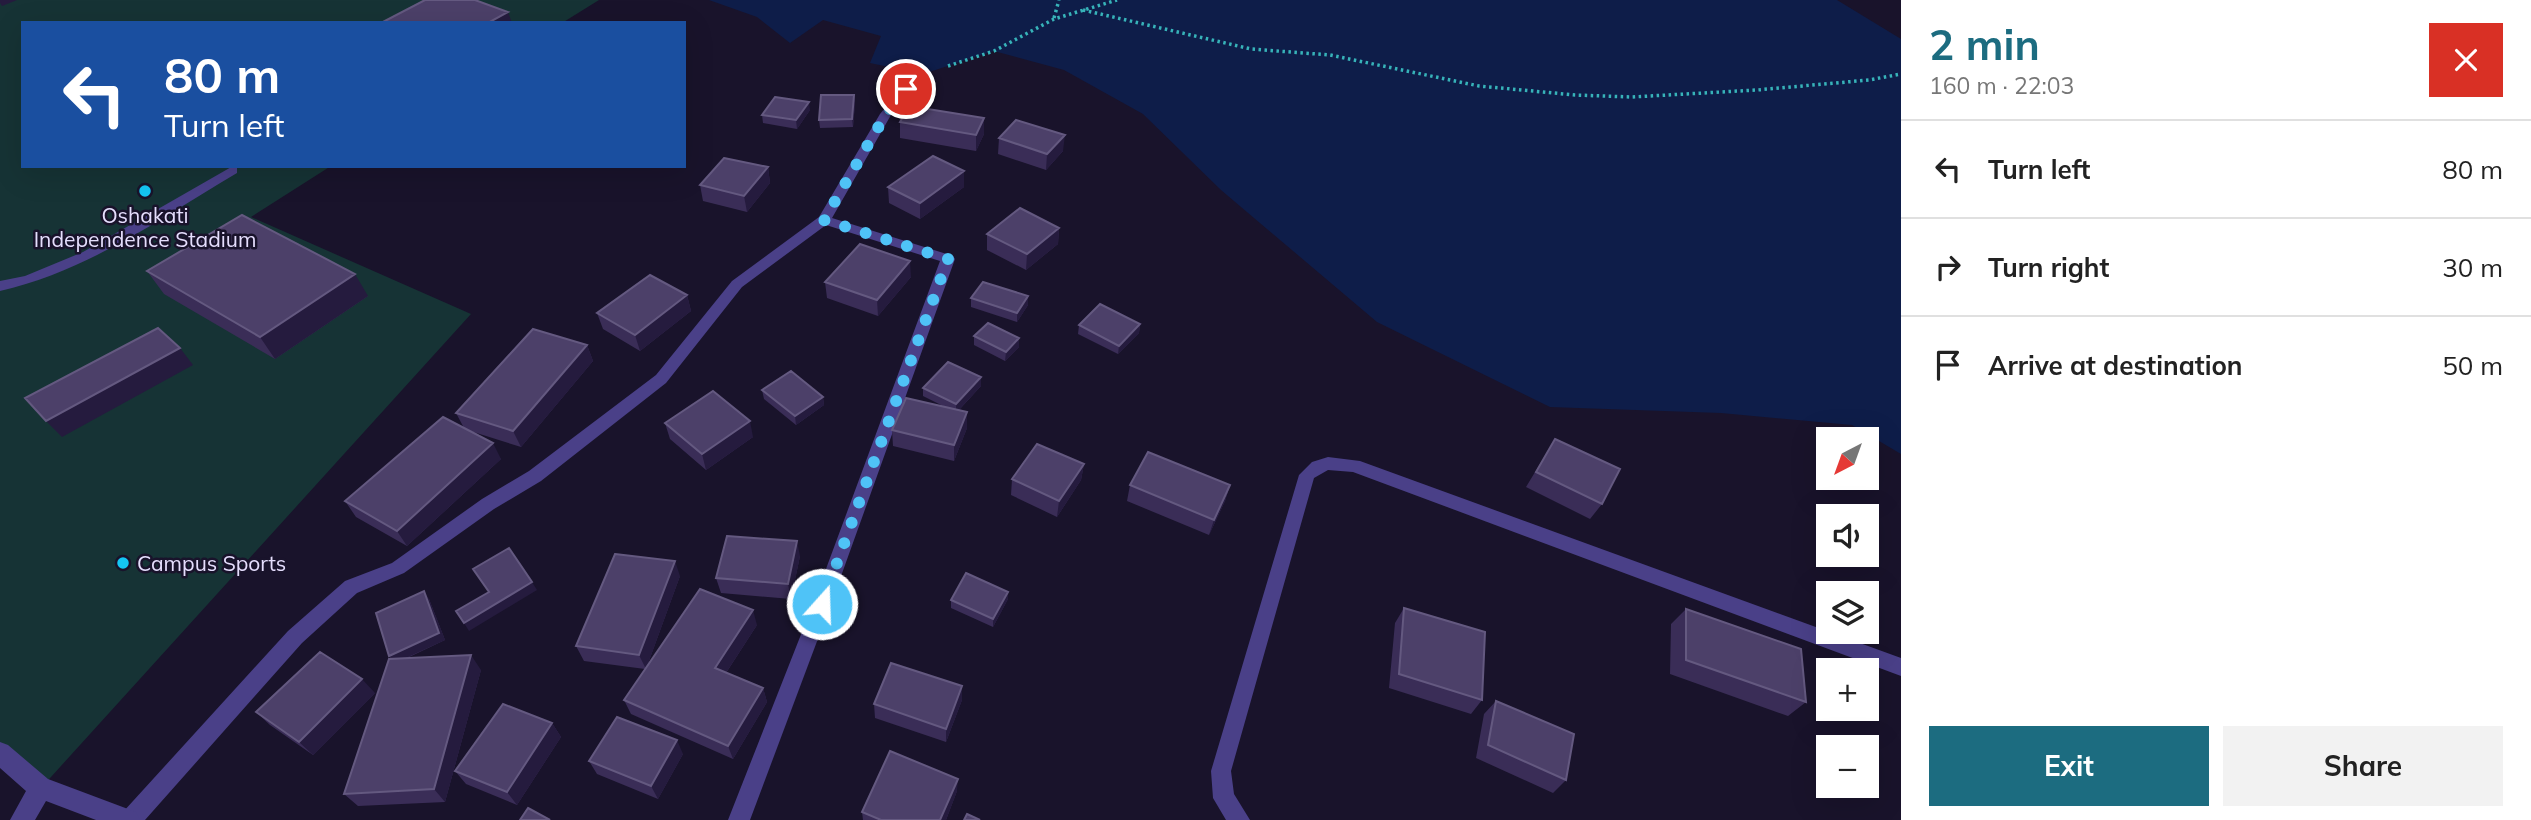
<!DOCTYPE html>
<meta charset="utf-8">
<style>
body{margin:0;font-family:Mulish,sans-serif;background:#f2f2f2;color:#222;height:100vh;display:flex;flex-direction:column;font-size:26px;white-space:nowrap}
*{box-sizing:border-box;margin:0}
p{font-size:23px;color:#767676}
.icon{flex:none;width:38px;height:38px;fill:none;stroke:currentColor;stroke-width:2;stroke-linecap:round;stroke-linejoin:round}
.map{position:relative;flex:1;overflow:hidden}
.sheet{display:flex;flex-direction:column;background:#fff;width:630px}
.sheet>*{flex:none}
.top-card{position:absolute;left:21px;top:21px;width:665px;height:147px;border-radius:0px;box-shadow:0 7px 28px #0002;background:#1a4fa0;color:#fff;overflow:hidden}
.needle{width:46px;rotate:221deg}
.controls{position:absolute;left:1816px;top:427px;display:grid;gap:14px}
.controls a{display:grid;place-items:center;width:63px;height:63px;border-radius:0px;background:#fff;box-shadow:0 7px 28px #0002;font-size:35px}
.pin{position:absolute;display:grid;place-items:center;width:60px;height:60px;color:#fff;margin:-30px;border:4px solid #fff;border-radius:50%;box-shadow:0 2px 7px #0007}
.me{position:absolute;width:77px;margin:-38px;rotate:20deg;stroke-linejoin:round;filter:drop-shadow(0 0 5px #0008)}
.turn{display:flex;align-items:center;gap:24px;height:147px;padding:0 28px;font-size:32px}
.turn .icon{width:91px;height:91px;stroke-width:2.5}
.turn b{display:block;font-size:49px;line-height:60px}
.round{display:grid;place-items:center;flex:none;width:74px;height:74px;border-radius:0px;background:#f2f2f2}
.head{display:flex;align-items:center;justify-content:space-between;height:119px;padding:0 28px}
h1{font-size:42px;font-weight:700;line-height:52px;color:#1c6c80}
.cta{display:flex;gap:14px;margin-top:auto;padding:14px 28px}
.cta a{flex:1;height:80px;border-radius:0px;background:#1c6c80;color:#fff;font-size:28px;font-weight:700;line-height:80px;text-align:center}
.cta a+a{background:#f2f2f2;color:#222}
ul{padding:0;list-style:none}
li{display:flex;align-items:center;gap:21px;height:98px;padding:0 28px;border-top:2px solid #e0e0e0}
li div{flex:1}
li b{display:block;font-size:26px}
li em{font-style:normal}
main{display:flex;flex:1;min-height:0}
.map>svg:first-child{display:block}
.green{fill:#163335}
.water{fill:#0e1d49}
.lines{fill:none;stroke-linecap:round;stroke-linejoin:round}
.path{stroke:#37b3b9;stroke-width:3.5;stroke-dasharray:2.5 3.5;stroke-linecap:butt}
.service{fill:#4a4088;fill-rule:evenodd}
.minor{fill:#4a4088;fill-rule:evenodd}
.wall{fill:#3a2d57}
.shaded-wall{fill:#251b3e}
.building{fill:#4c4069;stroke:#645980;stroke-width:2}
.route{stroke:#4fc3f7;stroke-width:12;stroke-dasharray:0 21.6}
.poi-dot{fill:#14c6f4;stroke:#19132b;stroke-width:2.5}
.labels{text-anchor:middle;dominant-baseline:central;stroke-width:5;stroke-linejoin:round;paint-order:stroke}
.poi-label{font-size:21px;fill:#e5defd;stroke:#19132b}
</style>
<main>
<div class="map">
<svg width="1901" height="820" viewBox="0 0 1901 820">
<rect width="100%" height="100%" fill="#19132b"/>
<path class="green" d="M0 0H599L562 23H23V166H331L251 217 471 314 41 788 0 753Z"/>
<path class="water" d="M709 0H1837L1901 39V454L1852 425 1721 413 1550 407 1377 322 1221 190 1143 114 1064 70 994 51 923 74 870 63 881 36 823 20 790 43 757 17Z"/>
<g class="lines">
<path class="path" d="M1083 10 1251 49 1330 55 1479 86 1575 95 1632 97 1757 90 1869 80 1901 74
M1054 18 1059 0
M948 66 994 51 1054 19 1117 0"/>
<path class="service" d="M919 72 929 74 910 91 891 115 832 218 953 256 955 259 831 604 750 820H728L813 604 940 261 826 225 742 287 666 383 541 481 494 509 404 573 357 593 302 643 145 820H120L123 812 288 631 345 581 392 563 482 499 529 471 656 375 732 281 819 217 880 114 902 87Z
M233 166 237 167V173C161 218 88 271 0 291V281L25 276 83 252Z
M1328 457 1360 461 1901 658V676L1353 472 1328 470 1314 478 1231 771 1234 794 1250 820H1226L1213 798 1211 771 1299 475 1312 462Z"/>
<path class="minor" d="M0 742 8 745 48 779 136 812 140 820H96L46 801 35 820H10L26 791 0 768Z"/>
</g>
<path class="wall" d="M854 95 855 103 853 127 820 128 819 120Z
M810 110 797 129 763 123 762 115Z
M900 122 984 134 976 151 900 138Z
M999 138 1063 151 1046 170 998 154Z
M768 167 770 183 747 212 703 201 700 185Z
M964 171V187L920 219 889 203 888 187Z
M1059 228 1058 244 1026 270 987 250V234Z
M147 271 368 296 275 359 164 294Z
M911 277 878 316 827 298 825 282Z
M687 295 691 311 640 351 603 329 597 313Z
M971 298 1028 305 1017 322 971 307Z
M1140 324 1139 333 1118 354 1078 334 1079 325Z
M974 336 1019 338V347L1005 361 974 345Z
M587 345 593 361 521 447 467 430 501 459 407 546 356 517 345 501 464 428 456 413Z
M981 386 959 410 967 412V428L954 461 893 446 892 430 943 406 923 396V388Z
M762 390 823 397 824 405 796 425 764 399Z
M665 423 753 437 706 470 670 439Z
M1555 439 1602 504 1590 519 1526 487Z
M1084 464 1081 480 1057 517 1011 495 1012 479Z
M1130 485H1230L1225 501 1209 535 1127 501Z
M800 556 791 599 721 593 716 578Z
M680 576 646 669 757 625 726 673 763 688 767 702 733 759 631 714 624 700 645 669 584 661 576 646Z
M429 599 445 640 405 659 481 670 445 802 358 806 344 794 391 659 389 656Z
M1008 599 993 627 951 608V600Z
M1404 608 1482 700 1471 714 1389 688 1395 623Z
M1686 609 1806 702 1788 716 1670 674 1671 624Z
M375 693 313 755 270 725 256 712Z
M962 700 946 742 875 718 874 704Z
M1496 701 1566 780 1553 793 1476 758 1484 714Z
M552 723 561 737 517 805 466 784 455 771Z
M683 754 658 799 597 774 589 761Z
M957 791 946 820H863L862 812Z"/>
<path class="shaded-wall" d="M0 0H17L2 6 0 3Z
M508 12 512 23H488Z
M854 95 855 103 853 127 852 119Z
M809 102 810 110 797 129 796 120Z
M984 118V134L976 151V135Z
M1065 135 1063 151 1046 170 1047 154Z
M768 167 770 183 747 212 744 196Z
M964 171V187L920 219V203Z
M1059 228 1058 244 1026 270 1027 254Z
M910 261 911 277 878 316 877 300Z
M355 274 368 296 275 359 260 337Z
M687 295 691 311 640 351 635 335Z
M1028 296V305L1017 322V313Z
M1140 324 1139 333 1118 354 1119 346Z
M1019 338V347L1005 361 1006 352Z
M587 345 593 361 521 447 513 431Z
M180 348 193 365 62 437 46 421Z
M981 377V386L956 413V404Z
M823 397 824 405 796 425 795 416Z
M967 412V428L954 461V445Z
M750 421 753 437 706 470 702 454Z
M493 443 501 459 407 546 397 531Z
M1084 464 1081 480 1057 517 1059 501Z
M1230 485 1225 501 1209 535 1214 520Z
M797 541 800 556 791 599 788 584Z
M675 561 680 576 646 669 639 655Z
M532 582 537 590 469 631 464 623Z
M424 591 429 599 445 640 395 663 389 656Z
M1008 592V599L993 627V619Z
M753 610 757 625 720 682 715 668Z
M471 655 481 670 445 802 434 789Z
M362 679 375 693 313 755 299 742Z
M962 686V700L946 742V729Z
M763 688 767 702 733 759 728 746Z
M552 723 561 737 517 805 507 792Z
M677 740 683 754 658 799 651 786Z
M958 779 957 791 946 820H940Z"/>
<path class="building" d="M425 0H475L508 12 488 23H381Z
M821 95H854L852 119 819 120Z
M775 97 809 102 796 120 762 115Z
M909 106 984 118 976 135 900 122Z
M1016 120 1065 135 1047 154 999 138Z
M933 156 964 171 920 203 888 187Z
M724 158 768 167 744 196 700 185Z
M1020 208 1059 228 1027 254 987 234Z
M242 215 355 274 260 337 147 271Z
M860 244 910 261 877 300 825 282Z
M650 275 687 295 635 335 597 313Z
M983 282 1028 296 1017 313 971 298Z
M1100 304 1140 324 1119 346 1079 325Z
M988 323 1019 338 1006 352 974 336Z
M158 328 180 348 46 421 25 398Z
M533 329 587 345 513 431 456 413Z
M948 362 981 377 956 404 923 388Z
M791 371 823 397 795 416 762 390Z
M713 391 750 421 702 454 665 423Z
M906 398 967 412 954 445 892 430Z
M443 417 493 443 397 531 345 501Z
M1555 439 1620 469 1602 504 1536 472Z
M1037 444 1084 464 1059 501 1012 479Z
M1148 452 1230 485 1214 520 1130 485Z
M727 536 797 541 788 584 716 578Z
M509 548 532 582 464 623 456 611 489 592 473 569Z
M615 554 675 561 639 655 576 646Z
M966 573 1008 592 993 619 951 600Z
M700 589 753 610 715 668 763 688 728 746 624 700Z
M424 591 439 633 389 656 376 613Z
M1404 608 1485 632 1482 700 1399 674Z
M1686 609 1801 649 1806 702 1686 660Z
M320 652 362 679 299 742 256 712Z
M471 655 434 789 344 794 389 659Z
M891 663 962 686 946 729 874 704Z
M1496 701 1574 734 1566 780 1488 745Z
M503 704 552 723 507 792 455 771Z
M617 717 677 740 651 786 589 761Z
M890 751 958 779 940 820H881L862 812Z
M528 808 550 820H520Z
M967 814 980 820H964Z"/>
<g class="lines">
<path class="route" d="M822 604 948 259 824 220 886 114 906 89"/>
</g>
<g class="poi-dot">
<circle cx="145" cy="191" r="7"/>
<circle cx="123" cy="563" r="7"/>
</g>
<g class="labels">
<g class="poi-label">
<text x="145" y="215">Oshakati<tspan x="145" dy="24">Independence Stadium</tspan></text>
<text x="137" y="563" text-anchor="start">Campus Sports</text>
</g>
</g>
</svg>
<div class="controls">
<a><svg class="needle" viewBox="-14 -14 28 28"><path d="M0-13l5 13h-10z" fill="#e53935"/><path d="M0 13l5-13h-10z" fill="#767676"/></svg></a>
<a><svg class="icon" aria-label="sound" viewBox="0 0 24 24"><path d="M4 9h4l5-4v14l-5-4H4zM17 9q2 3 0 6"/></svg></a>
<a><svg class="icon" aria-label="layers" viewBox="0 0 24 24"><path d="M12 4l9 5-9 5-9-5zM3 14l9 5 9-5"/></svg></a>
<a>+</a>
<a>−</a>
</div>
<div class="pin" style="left:906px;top:89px;background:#d93025"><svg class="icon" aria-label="arrive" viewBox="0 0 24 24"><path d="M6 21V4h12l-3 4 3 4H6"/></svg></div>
<svg class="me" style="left:822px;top:604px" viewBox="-20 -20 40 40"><circle r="17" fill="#4fc3f7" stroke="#fff" stroke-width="3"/><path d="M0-11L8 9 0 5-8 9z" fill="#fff"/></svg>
<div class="top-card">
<div class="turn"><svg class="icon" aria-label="left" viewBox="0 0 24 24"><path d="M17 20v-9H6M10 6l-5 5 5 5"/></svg><div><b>80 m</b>Turn left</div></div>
</div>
</div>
<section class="sheet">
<div class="head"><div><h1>2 min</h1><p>160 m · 22:03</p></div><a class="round" style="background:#d93025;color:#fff"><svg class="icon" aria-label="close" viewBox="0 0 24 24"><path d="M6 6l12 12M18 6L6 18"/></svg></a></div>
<ul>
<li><svg class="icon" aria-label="left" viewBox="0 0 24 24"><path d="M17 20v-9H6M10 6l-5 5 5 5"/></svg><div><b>Turn left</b></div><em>80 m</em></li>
<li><svg class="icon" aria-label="right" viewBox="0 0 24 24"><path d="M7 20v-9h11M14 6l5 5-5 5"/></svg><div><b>Turn right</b></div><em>30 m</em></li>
<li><svg class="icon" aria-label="arrive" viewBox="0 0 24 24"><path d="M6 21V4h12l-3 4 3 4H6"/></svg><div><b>Arrive at destination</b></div><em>50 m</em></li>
</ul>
<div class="cta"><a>Exit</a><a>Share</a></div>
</section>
</main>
